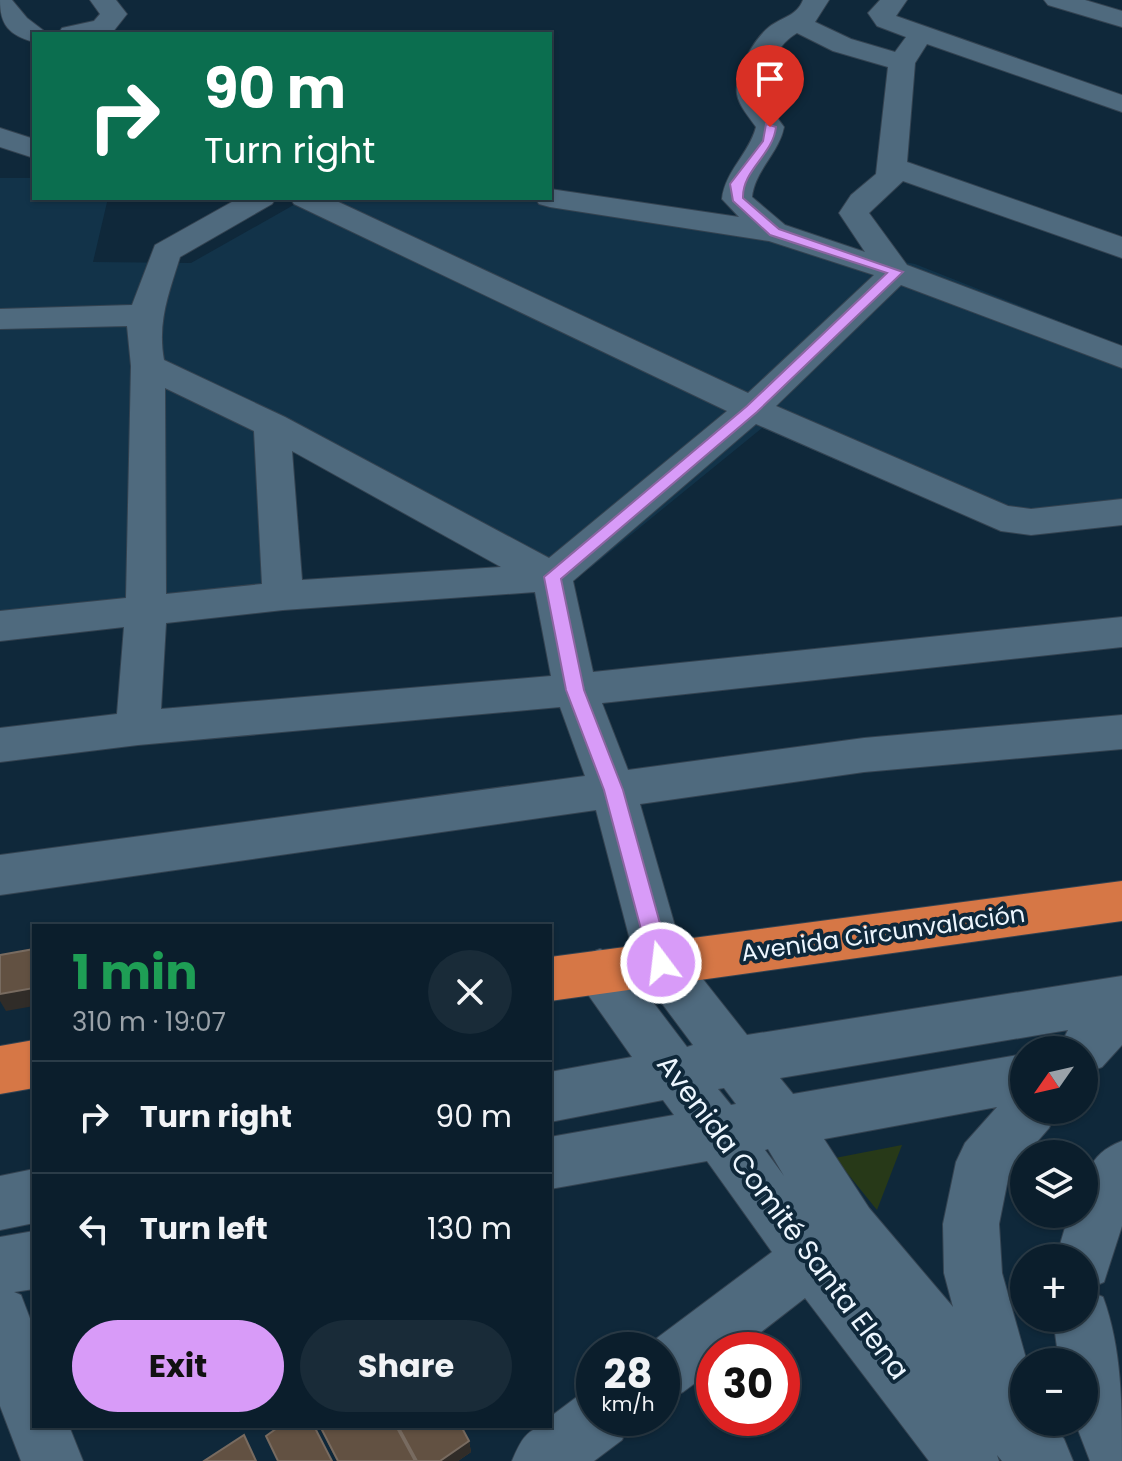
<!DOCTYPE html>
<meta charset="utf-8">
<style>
body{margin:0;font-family:Poppins,sans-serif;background:#192b38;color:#f1f3f6;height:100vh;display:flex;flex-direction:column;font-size:30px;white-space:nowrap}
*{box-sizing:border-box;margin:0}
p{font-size:26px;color:#9aa2a9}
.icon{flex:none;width:44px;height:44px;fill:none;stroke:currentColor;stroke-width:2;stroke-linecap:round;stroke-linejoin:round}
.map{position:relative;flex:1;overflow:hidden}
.side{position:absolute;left:32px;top:924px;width:520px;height:504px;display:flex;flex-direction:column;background:#0b1e2c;border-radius:0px;box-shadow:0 2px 6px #0004,0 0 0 2px #2b3c48}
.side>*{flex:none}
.hud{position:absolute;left:32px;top:32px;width:520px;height:168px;border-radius:0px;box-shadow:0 2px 6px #0004,0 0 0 2px #2b3c48;background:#0b6e4f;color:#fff;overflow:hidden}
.needle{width:52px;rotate:236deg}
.controls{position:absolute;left:1010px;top:1036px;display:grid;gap:16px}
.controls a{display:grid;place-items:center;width:88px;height:88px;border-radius:50%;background:#0b1e2c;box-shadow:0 2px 6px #0004,0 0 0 2px #2b3c48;font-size:40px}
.speed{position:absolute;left:576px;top:1332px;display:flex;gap:16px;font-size:40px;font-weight:700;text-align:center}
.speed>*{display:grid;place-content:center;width:104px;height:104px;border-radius:50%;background:#0b1e2c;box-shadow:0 2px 6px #0004,0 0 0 2px #2b3c48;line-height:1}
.speed small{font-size:20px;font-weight:400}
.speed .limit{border:12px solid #d22;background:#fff;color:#111}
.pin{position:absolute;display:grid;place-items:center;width:68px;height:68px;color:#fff;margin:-82px -34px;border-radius:50% 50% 50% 0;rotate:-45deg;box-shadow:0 0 8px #0007}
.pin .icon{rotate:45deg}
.me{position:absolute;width:88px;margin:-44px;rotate:345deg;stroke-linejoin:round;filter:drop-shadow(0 0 6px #0008)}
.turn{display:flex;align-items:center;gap:28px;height:168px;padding:0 40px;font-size:36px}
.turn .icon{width:104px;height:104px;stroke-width:2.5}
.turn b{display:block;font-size:56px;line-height:68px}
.round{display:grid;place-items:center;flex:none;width:84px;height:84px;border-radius:42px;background:#192b38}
.overview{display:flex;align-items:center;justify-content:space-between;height:136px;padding:0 40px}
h1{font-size:48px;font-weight:700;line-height:60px;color:#1e9e55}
.primary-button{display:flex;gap:16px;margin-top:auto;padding:16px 40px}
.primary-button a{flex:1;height:92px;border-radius:48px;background:#d89bf8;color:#111;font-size:32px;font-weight:700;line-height:92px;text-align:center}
.primary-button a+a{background:#192b38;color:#f1f3f6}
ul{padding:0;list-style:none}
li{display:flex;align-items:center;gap:24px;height:112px;padding:0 40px;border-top:2px solid #2b3c48}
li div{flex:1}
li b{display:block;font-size:30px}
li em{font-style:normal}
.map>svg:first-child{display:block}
.built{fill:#123349}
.green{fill:#273918}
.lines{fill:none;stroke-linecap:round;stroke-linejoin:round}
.minor-casing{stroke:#344351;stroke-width:2}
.highway-casing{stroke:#344351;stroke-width:2}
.minor{fill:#4f6a7e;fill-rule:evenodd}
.highway{fill:#d67746;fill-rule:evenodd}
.wall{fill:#523d2c}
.shaded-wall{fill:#302c28}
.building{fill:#625142;stroke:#786b60;stroke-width:2}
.route{fill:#d89bf8;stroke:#8c65a1;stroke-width:2}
.labels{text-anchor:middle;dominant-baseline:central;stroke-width:8;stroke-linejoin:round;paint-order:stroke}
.street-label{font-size:24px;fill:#edf6fe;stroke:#0f283a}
.near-street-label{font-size:28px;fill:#edf6fe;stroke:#0f283a}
</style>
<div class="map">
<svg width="1122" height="1461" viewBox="0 0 1122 1461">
<rect width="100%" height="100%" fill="#0f283a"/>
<path class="built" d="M0 178H34V198H108L93 262 191 263 306 198 550 196 915 264 1122 346V521L1001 531 762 428 589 569 559 571 286 431 284 608 0 637Z"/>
<path class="green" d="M902 1145 877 1210 835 1158Z"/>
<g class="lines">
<defs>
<path id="minor" d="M0 0H12L27 18 48 34H34V42C9 35 0 25 0 0Z
M90 0H116L127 14 112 33 58 34 62 28 94 21 100 14Z
M803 0H829L815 22 851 39 895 52 906 37 877 26 868 13 880 0H907L896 16 1122 95V112L927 44 915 63 907 162 1122 237V258L903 181 869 213 907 265 1122 346V368L901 285 776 406 1008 506 1031 509 1122 499V525L1031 535 1001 531 756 424 573 581 593 672 1122 617V647L602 703 628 770 864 738 1122 715V749L864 772 640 804 683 954 747 1035 1122 976V1045L1102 1067 1084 1074V1050H1058L1068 1030 780 1078 793 1094 1024 1054V1110H1057L1049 1128 1009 1174 999 1224 1002 1273 1027 1362H1024V1422H1050L1064 1439 1073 1461H1002L997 1455 999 1461H929L805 1298 738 1350H714V1369L683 1392 662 1401V1350H641L772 1252 707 1161 550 1189V1137L674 1115 663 1100 550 1122V1072L632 1057 582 986 575 971 582 956 600 949 618 956 687 1047 693 1045 643 978 636 963 596 810 0 895V855L585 776 560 707 138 745 0 762V728L117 714 124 627 0 641V611L126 598 131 366 127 326 0 329V309L132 305 155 245 239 198H276L272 204 180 257C169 293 157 322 164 360L285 417 549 558 727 411 294 204 290 198H330L748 393 874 275 769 241 550 207 539 204 535 198H550V189L739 217 722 199C725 171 749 154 756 127 749 117 739 106 737 94 734 74 754 39 769 27 782 17 797 16 803 0ZM797 33 833 51 888 67 876 174 851 195 839 213 865 252 785 225 752 197C755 170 779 153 784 127 777 117 767 106 765 93 762 72 779 43 797 33ZM165 388 254 431 262 584 166 594ZM292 451 501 567 302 580ZM535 592 551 676 161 709 166 623 283 610ZM724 1088 736 1104 731 1105 718 1089ZM997 1107 965 1143 956 1162 943 1224 944 1273 953 1307 869 1208 824 1139ZM768 1149 784 1176 765 1150Z
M1044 0H1085L1122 11V27L1048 5Z
M0 128 34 139V158L0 147Z
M1122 1141V1226L1104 1282 1086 1290 1103 1297C1122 1349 1122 1406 1122 1461H1090L1075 1422H1084V1362H1059L1053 1318H1084V1258H1056L1069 1214H1084C1084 1178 1086 1155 1122 1141Z
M34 1169V1223L0 1230V1176Z
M34 1231V1289L14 1292 21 1295 34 1329V1426H69L83 1461H21L0 1406V1237Z
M594 1390V1418H631L622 1440 594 1461H512C520 1442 527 1426 550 1426V1417L578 1396Z"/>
<path id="highway" d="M1122 881V921L550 1001V957Z
M34 1040V1088L0 1094V1046Z"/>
</defs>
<use href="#minor" class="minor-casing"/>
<use href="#highway" class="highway-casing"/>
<use href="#minor" class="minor"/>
<use href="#highway" class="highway"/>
</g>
<path class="wall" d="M319 1426H461L469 1441 471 1452 458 1461H337Z"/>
<path class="shaded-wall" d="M34 988V1006L6 1011 0 1001V994Z
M469 1441 471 1452 458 1461H440Z"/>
<path class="building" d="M34 949V988L0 994V955Z
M280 1426H314L332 1461H278L266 1436Z
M320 1426H396L415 1461H338Z
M398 1426H461L469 1441 440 1461H417Z
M244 1435 256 1461H204Z"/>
<path class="route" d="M766 124 776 127C773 155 742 170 743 198L779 229 903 272 757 412 561 579 584 690 623 790 671 963 668 969 661 972 653 969 650 963 604 790 566 690 544 577 747 406 887 273 770 235 733 201 730 184 763 141Z"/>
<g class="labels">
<g class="street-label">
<text transform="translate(883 933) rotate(-8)">Avenida Circunvalación</text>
</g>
<g class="near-street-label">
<text transform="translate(783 1217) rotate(53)">Avenida Comité Santa Elena</text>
</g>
</g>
</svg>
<div class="controls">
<a><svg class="needle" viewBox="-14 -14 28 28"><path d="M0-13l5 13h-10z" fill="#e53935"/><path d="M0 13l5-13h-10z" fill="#9aa2a9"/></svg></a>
<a><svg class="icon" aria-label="layers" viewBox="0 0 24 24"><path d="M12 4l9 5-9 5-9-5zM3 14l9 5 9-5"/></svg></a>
<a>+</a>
<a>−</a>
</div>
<div class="speed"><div>28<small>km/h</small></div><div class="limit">30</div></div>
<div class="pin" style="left:770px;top:127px;background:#d93025"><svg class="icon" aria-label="arrive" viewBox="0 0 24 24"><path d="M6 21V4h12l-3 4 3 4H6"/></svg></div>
<svg class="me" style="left:661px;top:963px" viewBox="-20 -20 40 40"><circle r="17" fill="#d89bf8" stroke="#fff" stroke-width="3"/><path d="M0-11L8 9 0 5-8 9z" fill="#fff"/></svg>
<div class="hud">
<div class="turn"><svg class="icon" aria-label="right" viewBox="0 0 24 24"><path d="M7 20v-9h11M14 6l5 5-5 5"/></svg><div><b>90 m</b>Turn right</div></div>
</div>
<section class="side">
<div class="overview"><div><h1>1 min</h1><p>310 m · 19:07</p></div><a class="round"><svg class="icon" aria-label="close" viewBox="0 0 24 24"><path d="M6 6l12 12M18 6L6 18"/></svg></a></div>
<ul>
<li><svg class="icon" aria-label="right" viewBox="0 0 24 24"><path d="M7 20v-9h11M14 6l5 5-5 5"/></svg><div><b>Turn right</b></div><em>90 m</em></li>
<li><svg class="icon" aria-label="left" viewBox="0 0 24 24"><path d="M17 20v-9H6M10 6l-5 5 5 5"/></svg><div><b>Turn left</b></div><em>130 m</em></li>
</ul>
<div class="primary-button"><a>Exit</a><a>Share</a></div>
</section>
</div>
